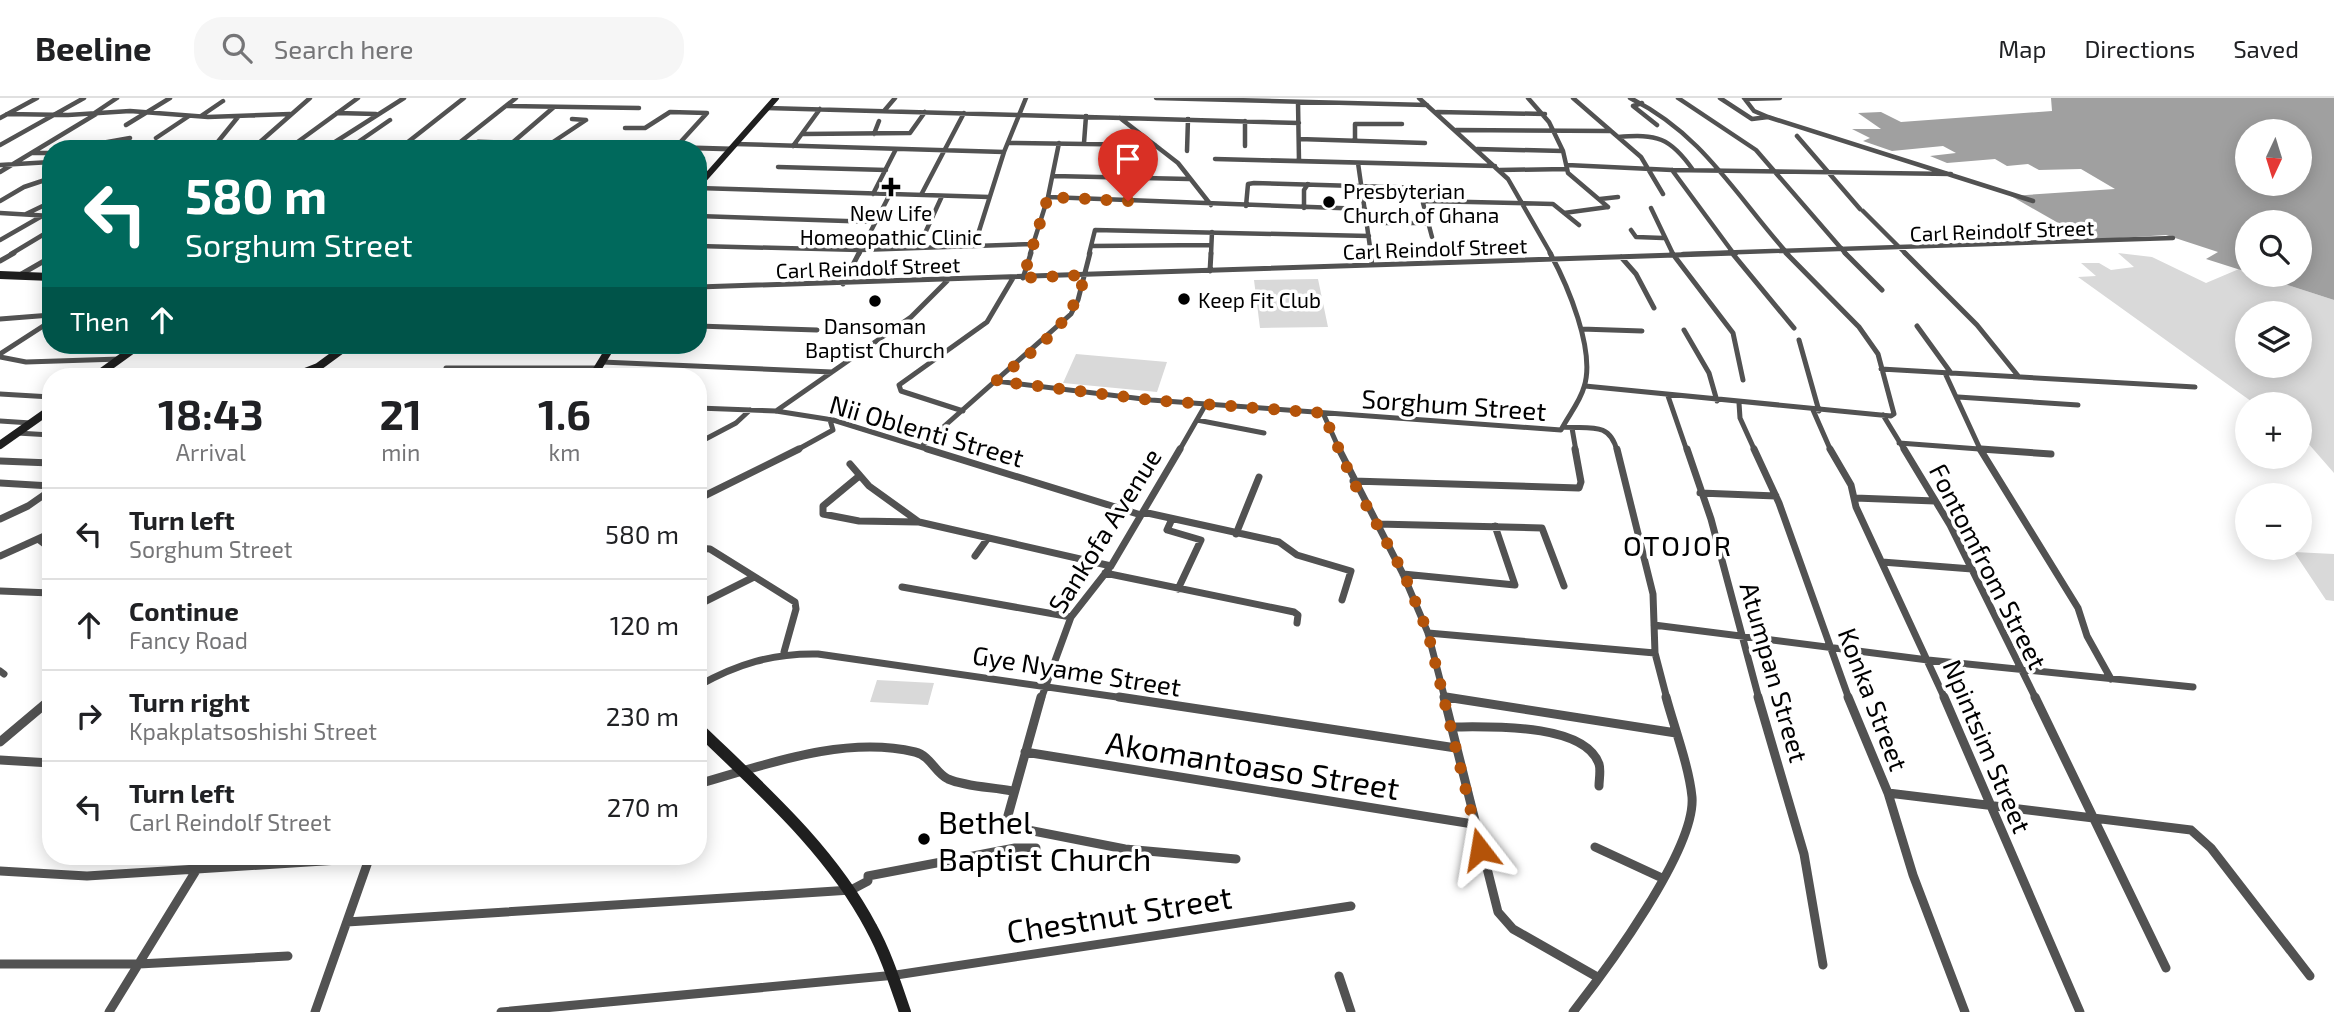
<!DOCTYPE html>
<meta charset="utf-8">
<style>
body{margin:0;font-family:"Exo 2",sans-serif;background:#f6f6f6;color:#202124;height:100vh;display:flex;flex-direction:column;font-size:26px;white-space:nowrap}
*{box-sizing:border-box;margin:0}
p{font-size:23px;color:#757577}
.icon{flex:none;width:38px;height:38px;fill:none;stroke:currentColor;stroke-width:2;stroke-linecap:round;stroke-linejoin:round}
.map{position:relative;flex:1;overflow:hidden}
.sheet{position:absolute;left:42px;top:270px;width:665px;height:497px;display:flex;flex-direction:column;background:#fff;border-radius:28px;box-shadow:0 4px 18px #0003}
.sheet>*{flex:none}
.banner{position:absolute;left:42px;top:42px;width:665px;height:214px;border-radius:28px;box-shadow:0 4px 18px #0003;background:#00695c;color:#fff;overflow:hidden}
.needle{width:46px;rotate:184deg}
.controls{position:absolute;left:2235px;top:21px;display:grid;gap:14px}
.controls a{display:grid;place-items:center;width:77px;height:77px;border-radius:50%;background:#fff;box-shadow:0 4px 18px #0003;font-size:35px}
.pin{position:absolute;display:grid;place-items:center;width:60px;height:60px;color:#fff;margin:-72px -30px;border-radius:50% 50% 50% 0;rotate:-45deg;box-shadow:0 0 7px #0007}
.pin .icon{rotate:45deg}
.me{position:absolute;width:77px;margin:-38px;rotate:346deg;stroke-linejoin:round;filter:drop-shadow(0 0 5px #0008)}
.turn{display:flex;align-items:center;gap:24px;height:147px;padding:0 28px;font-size:32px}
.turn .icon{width:91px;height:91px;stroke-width:2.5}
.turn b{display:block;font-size:49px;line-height:60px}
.then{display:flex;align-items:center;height:66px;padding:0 28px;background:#0003;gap:14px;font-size:26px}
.eta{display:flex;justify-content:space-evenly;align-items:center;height:119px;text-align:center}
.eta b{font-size:42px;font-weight:700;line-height:49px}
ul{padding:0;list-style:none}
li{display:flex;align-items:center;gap:21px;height:91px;padding:0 28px;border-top:2px solid #e0e0e0}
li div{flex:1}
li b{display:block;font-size:26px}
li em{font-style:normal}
header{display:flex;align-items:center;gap:42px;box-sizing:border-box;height:98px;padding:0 35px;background:#fff;border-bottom:2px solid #e0e0e0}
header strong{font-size:33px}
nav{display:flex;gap:38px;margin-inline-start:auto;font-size:24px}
.search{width:490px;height:63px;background:#f6f6f6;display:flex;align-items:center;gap:18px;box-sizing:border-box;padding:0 24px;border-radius:28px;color:#757577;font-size:26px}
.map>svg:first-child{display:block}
.green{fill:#d9d9d9;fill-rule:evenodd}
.water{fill:#a0a0a0;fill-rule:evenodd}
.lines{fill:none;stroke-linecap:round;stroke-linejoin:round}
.minor-far3{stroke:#525252;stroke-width:4.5}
.minor-far2{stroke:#525252;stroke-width:5}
.minor-far1{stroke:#525252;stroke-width:7}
.minor{stroke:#525252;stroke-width:9}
.tertiary{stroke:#525252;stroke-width:5}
.secondary-far2{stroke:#1f1f1f;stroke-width:6}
.secondary-far1{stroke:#1f1f1f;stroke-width:8}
.secondary{stroke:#1f1f1f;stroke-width:12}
.route{stroke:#b45309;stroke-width:12;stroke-dasharray:0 21.6}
.poi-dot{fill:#000;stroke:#fff;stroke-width:2.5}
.labels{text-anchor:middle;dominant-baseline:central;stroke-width:7;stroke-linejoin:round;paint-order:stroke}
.far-poi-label{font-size:21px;fill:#000;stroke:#fff;text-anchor:start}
.far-street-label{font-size:21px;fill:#000;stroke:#fff}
.street-label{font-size:26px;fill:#000;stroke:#fff}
.neighbourhood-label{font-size:28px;letter-spacing:2px;fill:#000;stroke:#fff}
.near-street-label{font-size:32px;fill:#000;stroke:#fff}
.near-poi-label{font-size:32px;fill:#000;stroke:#fff;text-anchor:start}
</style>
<header>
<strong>Beeline</strong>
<div class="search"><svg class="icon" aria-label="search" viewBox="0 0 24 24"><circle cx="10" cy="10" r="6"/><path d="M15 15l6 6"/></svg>Search here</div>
<nav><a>Map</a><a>Directions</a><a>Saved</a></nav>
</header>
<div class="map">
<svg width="2334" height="914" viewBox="0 0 2334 914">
<rect width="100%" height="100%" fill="#fff"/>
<path class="green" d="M2118 155 2152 159 2206 185 2239 171 2247 177H2256L2334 202V375L2300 336V306H2255L2078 179 2096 178 2081 165H2099L2111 172 2134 169ZM2300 215V268H2247V215Z
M1318 181 1328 229 1260 230 1254 182Z
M1076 256 1167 264 1157 294 1063 285Z
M2294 454 2334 456V503L2326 502Z
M877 582 934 585 928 607 870 604Z"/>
<path class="water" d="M2051 0H2334V202L2256 177H2300V124H2247V174L2206 161 2218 154 2166 137 2088 142 2011 98 2115 91 2081 71 2039 72 2028 66 2007 68 1995 61 1947 65 1930 58 1956 55 1943 48 1892 53 1863 43 1870 40 1852 31H1881L1858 15 1881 14 1901 24 2052 13ZM2247 33H2300V86H2247Z"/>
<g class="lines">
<path class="minor-far3" d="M1156 0 1427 7
M1419 0 1508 81 1551 156
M1528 0 1549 24 1563 53 1568 75 1608 109
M1573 0 1641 59 1663 96
M1630 0C1703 36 1736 98 1788 156
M1678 0 1756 52 1846 156
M1720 0 1752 21 1768 19
M1744 0 1754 13 1768 19 2033 103
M1745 1 1780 0
M1298 4 1299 63
M1642 5 1633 8 1657 27
M506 8 639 10
M767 10 1299 25
M884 13 895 0
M1437 14 1545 16
M337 15 376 16
M7 16 68 17 130 13 208 19 290 16
M93 16 117 0
M201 18 223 3
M0 20 37 0
M1120 20 1178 65 1211 107
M1245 23V48
M126 27 170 0
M625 30H645L670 14 707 15 676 49
M1456 32 1611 33
M803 36 910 35 925 14
M874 36 879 23
M1797 38 1860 111
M1618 39C1657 36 1670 39 1693 72
M156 40 189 18
M1299 41 1425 45
M1355 42V26H1402
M459 45 516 0
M512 45 554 9
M1009 45 1155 47
M1084 45 1086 18
M550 46 586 22 572 21
M735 46 1004 54
M1119 46V59L1124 66
M0 47 84 0
M793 48 820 11
M68 51 130 40
M212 51 238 19
M252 51 310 0
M288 51 358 0
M324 51 404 0
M348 51 390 22
M399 51 464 0
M1477 51 1563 53
M1187 53 1188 21
M32 55H51
M1215 61 1495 68
M1358 65 1371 156
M0 67 51 64
M1567 67 1672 72 1951 76
M778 69 886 72
M698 72 705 73
M1500 72 1567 71
M1672 72 1734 156
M0 74 96 16
M1053 78 1189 81
M698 90 989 99
M873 96 896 51
M921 97 964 15
M1048 99 1365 111
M1600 101 1618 99
M0 103 24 89 51 80
M1246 108 1248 86 1254 85 1459 91
M1304 110V92L1308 86
M1651 110 1673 156
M1863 113 1906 156
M0 115 51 118
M1564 115 1608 109
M26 116 51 104
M698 118 876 124
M1368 125H1427
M1631 132 1636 139 1663 140
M926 133 942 98
M979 133 1004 54 1026 0
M1432 139 1423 105 1426 103 1553 106 1579 127
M0 142 42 118
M698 148 860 152 1034 146
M1091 148 1211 147
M11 156 51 132
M859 156 890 96
M1030 156 1048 99 1059 45
M1089 156 1095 132 1369 138
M1211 156 1212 134
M1683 156 2173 140"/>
<path class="minor-far2" d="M1370 155 1372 167
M1672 155 1733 235 1743 282
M1732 155 1794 230
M1786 155 1858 228
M1845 155 1882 192
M1905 155 1977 227 2019 279
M1621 159 1636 176 1654 210
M0 163 14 155
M1210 173 1211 155
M18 178 51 159
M1023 180 1031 155
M843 186 859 155
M698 189 1736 155
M0 221 51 217
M698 228 817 232
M1917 228 1951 275
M1581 231 1642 233
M1684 232 1709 275 1717 303
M1799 242 1819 313
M0 256 51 223
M0 259 26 264 120 261
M602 264 832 274
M446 270H599
M1881 271 2195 289
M1945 275 1981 353
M996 283 1151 302 1561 332C1568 318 1580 304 1584 289 1596 253 1567 186 1550 155
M1585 288 1891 318 1894 316 1878 256 1859 229
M0 296 51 299
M1668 298 1687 353
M1958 299 2078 307
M1739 305 1740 320 1755 353
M698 310 776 313 833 322 933 353
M1813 312 1831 353
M776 313 911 219 947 183
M963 313 901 293 899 287 987 224 1013 180
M1323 315 1340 353
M1883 317 1905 353
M1197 322 1264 335
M0 323 31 325
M1563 329C1589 331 1610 323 1617 353
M1572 330 1576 353
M17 335 51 337
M698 345 736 325 750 312
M1899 345 2006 353
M923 347 1071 216 1078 202 1090 155
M795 353 833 332 830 322
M1179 353 1206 306"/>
<path class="minor-far1" d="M927 351 1141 417
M1339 351 1403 476 1428 535 1445 601
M1617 351 1653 496 1655 555 1667 601
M1687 351 1711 421 1759 601
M1754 351 1779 405 1849 601
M1830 351 1851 387 1856 409 1945 601
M1904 351 1950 427 2036 601
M1980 351 2078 510 2087 538 2111 581
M1981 351 2051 356
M0 363 51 365
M850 366 869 388 919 424 1111 468
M858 379 823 408V416L859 423 917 424
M1353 383 1579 390 1581 384 1575 351
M0 385 51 388
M1700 395 1776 398
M1855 400 1935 403
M698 401 799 351
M1143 414 1279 444 1297 457 1351 473 1342 502
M0 421 28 408 51 392
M1172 421 1167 432 1201 442 1178 491
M1377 426 1542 430 1564 488
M1236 436 1259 379
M38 441 51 451
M698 450 710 451 795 504 796 511 784 554
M0 458 51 435
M975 458 988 440
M1882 464 1972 471
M1105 475 1294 514 1298 517 1297 525
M1403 476 1515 487 1495 428
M902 489 1071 519
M0 493 51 495
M698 507 754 479
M1654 527 1928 562 2193 589
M1428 535 1655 555
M0 573 4 576
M698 588C737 566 773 555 818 556L1131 601
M1444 599 1457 601
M1041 601 1071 519 1111 468 1180 351"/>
<path class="minor" d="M1041 599 1007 721 1013 729 1125 751 1236 761
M1119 599 1456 650
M1444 599 1498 814 1513 831 1599 880
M1446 599 1676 635
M1758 599 1804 756 1823 867
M1848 599 1888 695 1913 777 1965 914
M1944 599 2080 914
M2035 599 2166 870
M1451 629C1487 629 1584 624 1599 666 1601 672 1599 682 1599 688
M0 644 51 601
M1025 654 1473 726
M0 662 51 665
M698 686C765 667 844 637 915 654 931 658 935 675 948 681 967 689 992 689 1012 693
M1888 695 2191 732 2211 750 2310 878
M1595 749 1662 780
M0 773 87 778 370 760
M347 824 851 792 868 783V778L1015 750H1036
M0 866H139L288 858
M1339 878 1351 914
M109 914 197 771
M315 914 370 758
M501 914 896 877 1351 808
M1573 914C1606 872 1696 751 1692 699 1689 668 1674 629 1666 599"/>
<path class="tertiary" d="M459 51 478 44 731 51"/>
<path class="secondary-far2" d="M698 88 776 0"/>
<path class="secondary-far1" d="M0 177 51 179
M96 278 139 247
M295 278 318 269 348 247
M593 278 612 247
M0 347 51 311"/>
<path class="secondary" d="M698 630C761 691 830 751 871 829 886 856 895 885 905 914"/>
</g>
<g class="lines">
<path class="route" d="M1128 103 1048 99 1023 180 1085 177C1071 231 1036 249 996 283L1151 302 1323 315 1353 383 1404 476 1428 535 1480 751"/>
</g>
<g class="poi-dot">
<path d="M887.5 78.5h7v7h7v7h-7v7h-7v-7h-7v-7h7z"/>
<circle cx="1329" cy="104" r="7"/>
<circle cx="1184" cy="201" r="7"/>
<circle cx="875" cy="203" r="7"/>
<circle cx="924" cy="741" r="7"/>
</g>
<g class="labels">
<g class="far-poi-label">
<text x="1343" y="92">Presbyterian<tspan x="1343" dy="24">Church of Ghana</tspan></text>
<text x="891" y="114" text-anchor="middle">New Life<tspan x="891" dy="24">Homeopathic Clinic</tspan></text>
<text x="1198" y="201">Keep Fit Club</text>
<text x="875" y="227" text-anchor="middle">Dansoman<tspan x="875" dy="24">Baptist Church</tspan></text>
</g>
<g class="far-street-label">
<text transform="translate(2002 132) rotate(-2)">Carl Reindolf Street</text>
<text transform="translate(1435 150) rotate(-2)">Carl Reindolf Street</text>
<text transform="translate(868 169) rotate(-2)">Carl Reindolf Street</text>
</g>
<g class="street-label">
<text transform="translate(1454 306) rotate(4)">Sorghum Street</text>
<text transform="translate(927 332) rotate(16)">Nii Oblenti Street</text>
<text transform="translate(1104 432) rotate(-58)">Sankofa Avenue</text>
<text transform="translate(1989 468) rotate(63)">Fontomfrom Street</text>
<text transform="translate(1077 572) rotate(9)">Gye Nyame Street</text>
<text transform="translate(1775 574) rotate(74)">Atumpan Street</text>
<text transform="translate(1874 601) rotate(69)">Konka Street</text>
<text transform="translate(1988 648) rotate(67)">Npintsim Street</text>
</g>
<g class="neighbourhood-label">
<text x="1678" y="447">OTOJOR</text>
</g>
<g class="near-street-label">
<text transform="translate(1253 666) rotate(9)">Akomantoaso Street</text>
<text transform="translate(1119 815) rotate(-9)">Chestnut Street</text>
</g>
<g class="near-poi-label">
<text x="938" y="723">Bethel<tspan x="938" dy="37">Baptist Church</tspan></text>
</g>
</g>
</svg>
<div class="controls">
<a><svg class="needle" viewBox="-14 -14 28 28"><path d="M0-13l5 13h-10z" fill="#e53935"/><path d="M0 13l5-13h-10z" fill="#757577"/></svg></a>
<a><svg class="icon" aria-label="search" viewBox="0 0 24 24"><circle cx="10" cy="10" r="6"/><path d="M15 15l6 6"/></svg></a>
<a><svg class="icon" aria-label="layers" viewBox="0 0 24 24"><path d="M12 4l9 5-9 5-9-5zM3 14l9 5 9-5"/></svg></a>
<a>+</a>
<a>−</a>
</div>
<div class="pin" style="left:1128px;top:103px;background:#d93025"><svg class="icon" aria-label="arrive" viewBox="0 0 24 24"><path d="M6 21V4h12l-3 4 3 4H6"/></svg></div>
<svg class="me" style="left:1480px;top:751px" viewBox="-20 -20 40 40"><path d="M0-17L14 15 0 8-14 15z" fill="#b45309" stroke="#fff" stroke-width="4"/></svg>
<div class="banner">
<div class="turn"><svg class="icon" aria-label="left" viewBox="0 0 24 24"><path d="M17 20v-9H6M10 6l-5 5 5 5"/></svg><div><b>580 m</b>Sorghum Street</div></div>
<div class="then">Then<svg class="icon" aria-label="ahead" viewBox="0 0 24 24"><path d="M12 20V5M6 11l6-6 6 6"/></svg></div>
</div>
<section class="sheet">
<div class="eta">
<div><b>18:43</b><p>Arrival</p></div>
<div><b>21</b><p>min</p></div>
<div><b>1.6</b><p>km</p></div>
</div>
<ul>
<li><svg class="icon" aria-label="left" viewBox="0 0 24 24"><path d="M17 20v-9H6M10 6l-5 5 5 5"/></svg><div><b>Turn left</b><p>Sorghum Street</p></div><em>580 m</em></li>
<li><svg class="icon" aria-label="ahead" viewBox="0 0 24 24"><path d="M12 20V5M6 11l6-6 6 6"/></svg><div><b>Continue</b><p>Fancy Road</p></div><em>120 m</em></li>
<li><svg class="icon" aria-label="right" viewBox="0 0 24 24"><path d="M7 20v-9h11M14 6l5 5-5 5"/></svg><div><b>Turn right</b><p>Kpakplatsoshishi Street</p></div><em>230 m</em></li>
<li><svg class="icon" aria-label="left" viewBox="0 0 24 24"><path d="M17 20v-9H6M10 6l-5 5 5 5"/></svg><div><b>Turn left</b><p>Carl Reindolf Street</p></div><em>270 m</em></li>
</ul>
</section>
</div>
